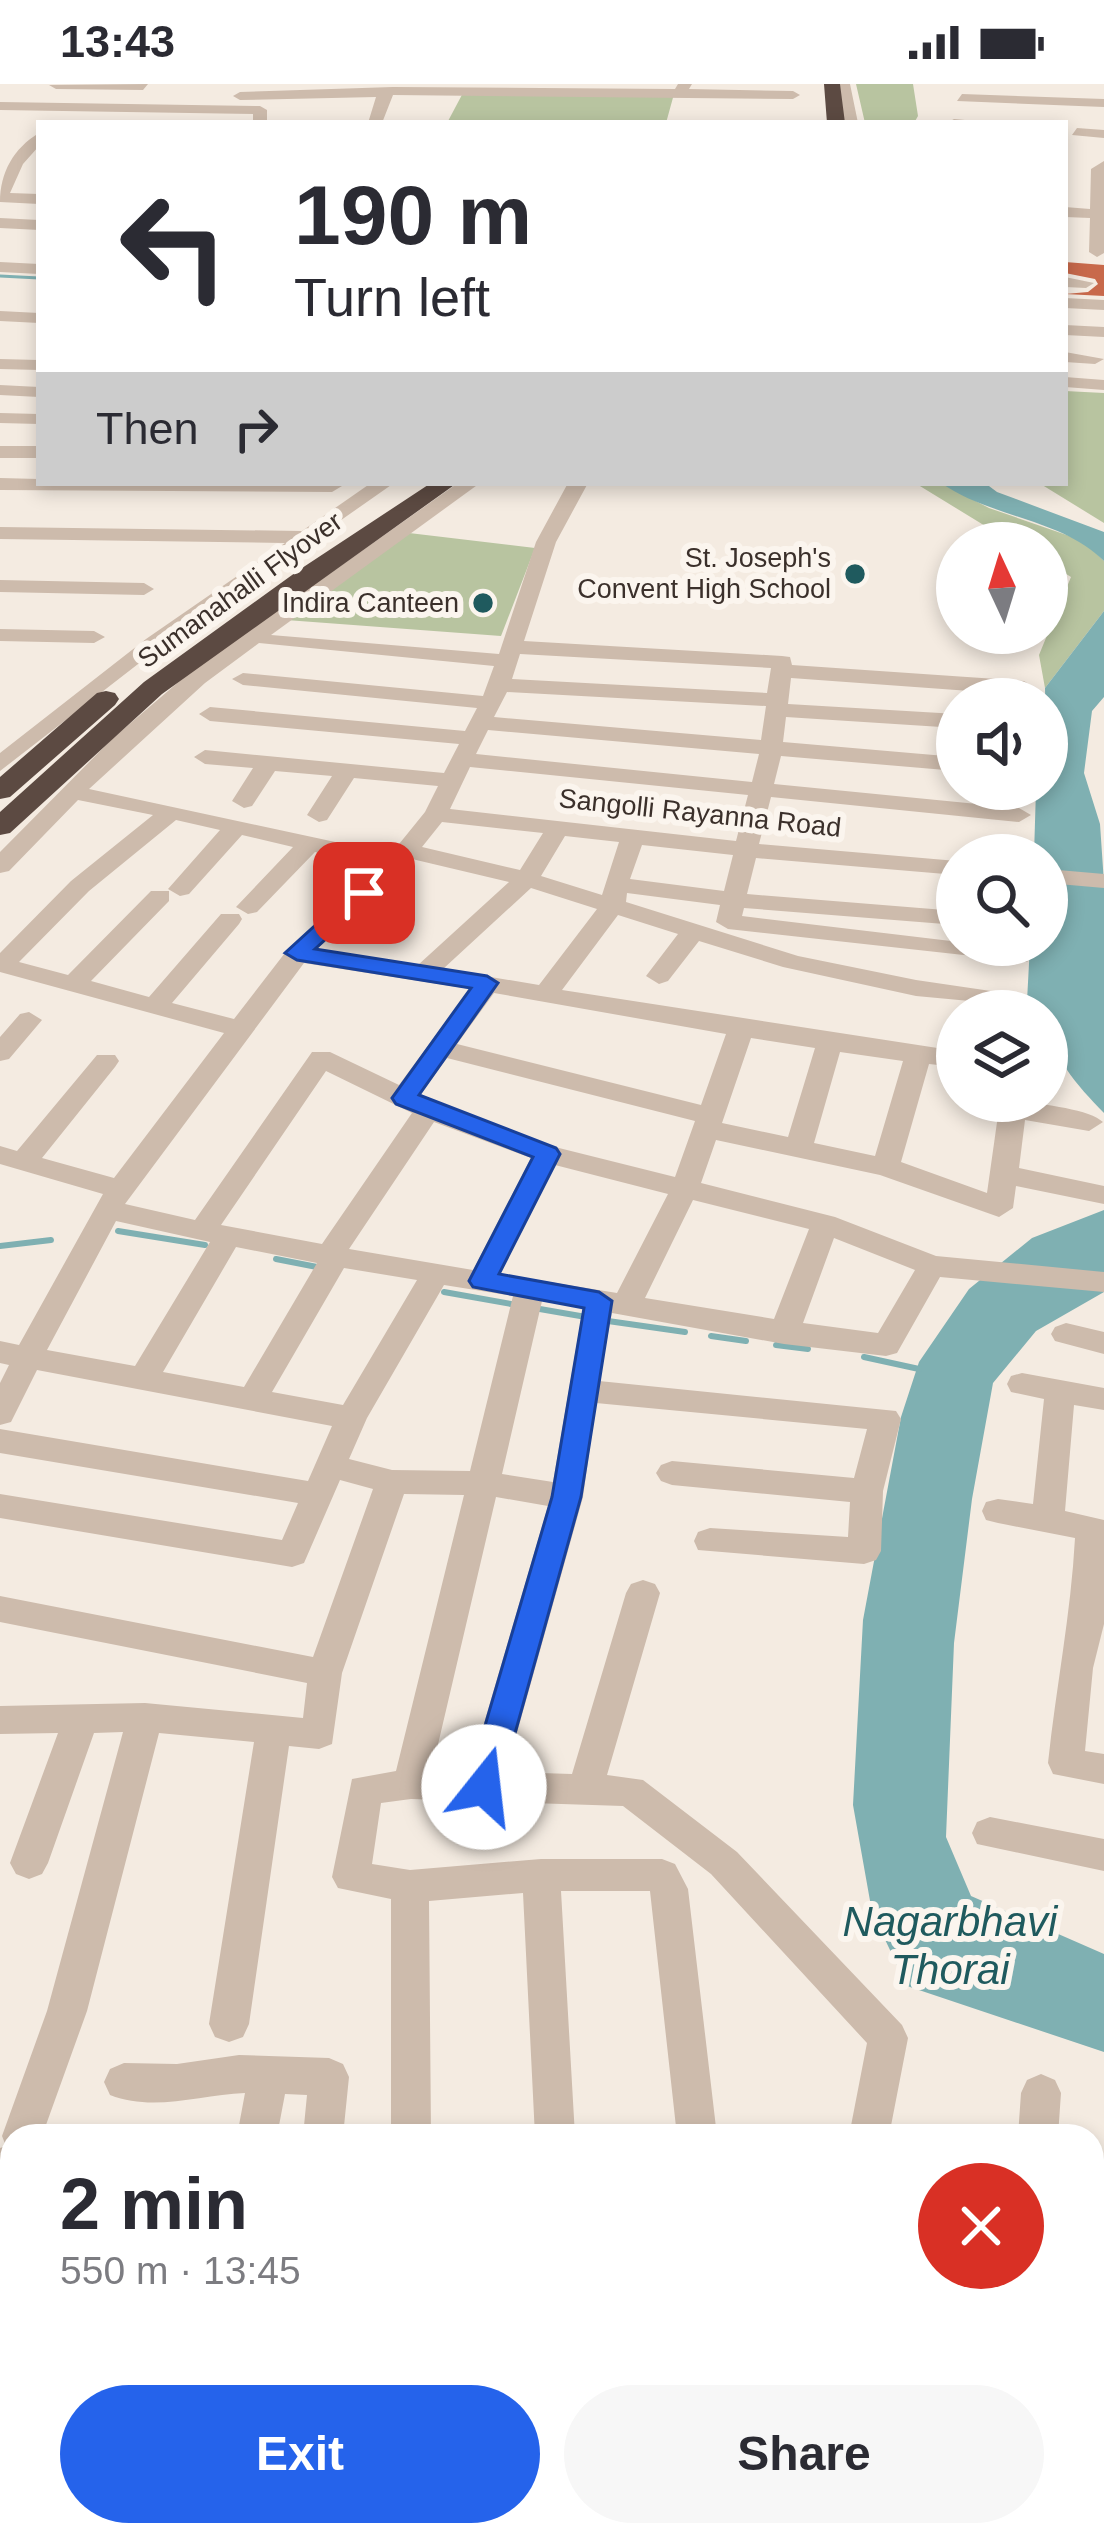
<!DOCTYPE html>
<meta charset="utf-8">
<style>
body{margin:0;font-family:Helvetica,sans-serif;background:#f7f7f7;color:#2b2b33;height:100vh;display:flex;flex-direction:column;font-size:45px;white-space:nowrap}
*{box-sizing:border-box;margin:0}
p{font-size:39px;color:#7c7c81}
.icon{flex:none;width:66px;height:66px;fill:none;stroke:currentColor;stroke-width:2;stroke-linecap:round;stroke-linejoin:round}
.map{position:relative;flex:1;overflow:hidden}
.panel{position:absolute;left:0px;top:2040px;width:1104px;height:423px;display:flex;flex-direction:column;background:#fff;border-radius:36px 36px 0 0;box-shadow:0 6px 18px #0003}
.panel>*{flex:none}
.guide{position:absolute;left:36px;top:36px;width:1032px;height:366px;border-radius:0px;box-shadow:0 6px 18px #0003;background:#fff;color:#2b2b33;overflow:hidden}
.needle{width:78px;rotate:356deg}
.buttons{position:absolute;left:936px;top:438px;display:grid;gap:24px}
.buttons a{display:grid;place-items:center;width:132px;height:132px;border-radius:50%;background:#fff;box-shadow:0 6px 18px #0003;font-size:60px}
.pin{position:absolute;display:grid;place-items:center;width:102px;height:102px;color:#fff;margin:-51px;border-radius:24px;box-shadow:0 6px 18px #0006}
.me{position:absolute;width:132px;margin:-66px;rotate:16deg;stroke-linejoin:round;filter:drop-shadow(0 0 9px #0008)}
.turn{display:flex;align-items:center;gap:42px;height:252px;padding:0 60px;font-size:54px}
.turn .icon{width:156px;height:156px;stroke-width:2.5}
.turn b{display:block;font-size:84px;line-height:102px}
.then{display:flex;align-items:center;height:114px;padding:0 60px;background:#0003;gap:24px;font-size:45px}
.round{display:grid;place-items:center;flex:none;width:126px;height:126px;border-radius:63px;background:#f7f7f7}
.head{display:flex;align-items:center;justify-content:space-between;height:204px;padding:0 60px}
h1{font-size:72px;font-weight:700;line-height:90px}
.action{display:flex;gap:24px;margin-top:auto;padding:24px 60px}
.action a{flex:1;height:138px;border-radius:72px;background:#2563eb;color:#fff;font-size:48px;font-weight:700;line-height:138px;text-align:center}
.action a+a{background:#f7f7f7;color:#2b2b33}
.status{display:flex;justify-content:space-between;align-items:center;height:84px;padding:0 60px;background:#fff;direction:ltr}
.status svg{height:33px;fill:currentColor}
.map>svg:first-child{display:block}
.green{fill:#b8c4a0}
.water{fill:#7fb0b2}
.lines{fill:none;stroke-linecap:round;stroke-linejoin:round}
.stream-far1{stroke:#7fb0b2;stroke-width:3}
.stream{stroke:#7fb0b2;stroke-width:6}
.building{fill:#c8694b}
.minor{fill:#cdbbac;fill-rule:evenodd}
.highway{fill:#5c4a42;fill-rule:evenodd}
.route{fill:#2563eb;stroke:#184099;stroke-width:3}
.poi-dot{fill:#1f5a5e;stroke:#fbf5ee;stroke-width:4.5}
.labels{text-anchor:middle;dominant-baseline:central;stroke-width:12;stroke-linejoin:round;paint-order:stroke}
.far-poi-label{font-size:27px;fill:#3b302b;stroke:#fbf5ee;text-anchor:end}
.far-street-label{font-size:27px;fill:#3b302b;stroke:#fbf5ee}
.near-water-label{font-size:42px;font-style:italic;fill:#1f5a5e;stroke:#fbf5ee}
</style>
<div class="status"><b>13:43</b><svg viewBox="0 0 49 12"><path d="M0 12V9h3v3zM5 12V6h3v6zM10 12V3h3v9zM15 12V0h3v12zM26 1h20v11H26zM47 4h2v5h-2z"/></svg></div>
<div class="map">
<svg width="1104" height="2461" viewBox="0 0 1104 2461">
<rect width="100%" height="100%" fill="#f4ebe1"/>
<path class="green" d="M856 0H913L918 32 914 39H865Z
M464 7 674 10 666 39H447Z
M1065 307 1104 309V439L1039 399H1065Z
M915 399H941L989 424 1084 457 1104 477V527L1045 604 1039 571 1071 493 1047 478V459H1013Z
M409 449 535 464 501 552 286 536Z"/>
<path class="water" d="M941 399H985L997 408 1104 448V477C1061 434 991 434 941 399Z
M1104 527V613L1092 627 1084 689 1100 740 1104 799V1029C1076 1000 1047 969 1047 927H1033L1027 917 1030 861H1047V771H1034L1036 705H1047L1045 604Z
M1104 1126V1208L1036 1247 993 1299 972 1415 954 1559 946 1753 971 1812 1104 1870V1968L907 1902 872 1828 853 1721 863 1536 901 1333 919 1278 969 1205 1032 1154Z"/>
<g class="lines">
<path class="stream-far1" d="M0 192 39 194"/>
<path class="stream" d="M118 1147 205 1161
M0 1162 51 1156
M276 1175 317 1183
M444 1208 511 1220
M534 1224 586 1233
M608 1237 685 1248
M711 1252 746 1257
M776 1261 808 1265
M864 1273 919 1285"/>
</g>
<path class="building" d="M1065 178 1104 181V212L1065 210 1088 208 1098 200 1095 195 1065 189Z"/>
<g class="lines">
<path class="minor" d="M148 0 143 6 56 5 49 1Z
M678 0H692L689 5 793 7 800 11 793 15 393 11 382 39H368L376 13 240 16 233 12 240 8 393 3 675 5Z
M836 0H850L858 39H844Z
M962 10 1104 15V23L957 17Z
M0 18 260 22 267 26V39H253V30L0 26Z
M954 35 965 36 967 39H947Z
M1077 44 1104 46V54L1072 51Z
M39 49V62L23 80 10 109 39 110V120L0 118C0 88 14 64 39 49Z
M1104 77V169L1097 173 1089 168 1090 134 1065 133V123L1090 125 1091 85Z
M0 134 39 136V146L0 144Z
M0 178 39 180V190L0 188Z
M1065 193 1094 199 1086 204 1065 203Z
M1065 214 1104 216V226L1065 224Z
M0 227 39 229V239L0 237Z
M1065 241 1104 243V253L1065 251Z
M1065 268 1104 275 1095 280 1065 278Z
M0 275 39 276V286L0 285Z
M1065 293 1104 296V306L1065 303Z
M0 301 39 303V313L0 311Z
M0 329 39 330V340L0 339Z
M0 362H39V374H0Z
M0 394 39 395V399L342 402 332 408 0 406Z
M371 399H394L160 563 0 687V669L146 555 285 459 0 455V443L302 447Z
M458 399H480L271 551 499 570 536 458 568 399H588L556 458 524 557 782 572 790 573 792 581 1024 597 1035 604 1024 611 791 594 788 620 957 630V644L786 633 783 658 957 673V687L781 672 774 700 1019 724 1031 731 1019 738 771 713 759 760 957 777V791L756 774 747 810 957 827V841L744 824 742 832 1018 865 1027 868 1031 873 1027 878 728 845 716 838 720 821 627 809 626 818 798 872 916 896 1024 912 1028 917 1024 922 916 912 783 883 699 857 668 897 659 900 646 892 678 850 618 831 562 906 957 967V983L929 980 901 1078 987 1109 1000 1017C1021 1017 1088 1023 1103 1038L1089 1047 1025 1036 1019 1084 1104 1102V1120L1016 1102 1013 1124 999 1133 880 1091 716 1056 701 1099 835 1133 936 1172 1104 1188V1208L940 1193 897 1269 886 1272 784 1260 612 1229 599 1297 896 1327 901 1335 883 1407 881 1467 876 1476 864 1480 698 1466 694 1457 698 1448 710 1444 848 1453 850 1418 672 1401 661 1397 656 1389 661 1381 672 1377 854 1394 867 1345 596 1319 583 1413 506 1688 572 1690 626 1509 631 1500 643 1496 655 1500 660 1509 607 1691 643 1696 737 1768 902 1941 908 1954 889 2052H849L867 1959 711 1790 623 1722 411 1715 381 1719 372 1780 410 1786 541 1775H662L675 1780 688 1805 717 2052H677L650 1807H561L575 2052H535L523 1809 429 1817 431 2052H391V1815L338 1804 332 1793 352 1695 396 1687 464 1411 404 1410 342 1589 332 1660 319 1665 289 1662 249 1940 243 1953 229 1958 215 1953 209 1940 254 1658 159 1649 87 1927 42 2052H12V2127L0 2132V2064L6 2062 2 2052 47 1927 123 1648 94 1649 48 1779 42 1790 29 1795 16 1790 10 1779 58 1649 0 1650V1622L145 1619 303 1634 307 1599 0 1538V1512L313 1573 373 1405 340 1396 304 1479 292 1483 0 1434V1410L282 1456 298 1419 0 1369V1345L308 1397 332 1342 37 1286 11 1338 0 1341V1299L9 1281 0 1279V1257L19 1261 103 1110 0 1080V1062L17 1067 97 971H115L119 977 115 983 42 1074 114 1094 224 949 0 888V869L71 797 153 731 78 716 9 787 0 789V768L112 655 189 589ZM259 559 494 582 483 612 243 589 232 595 243 601 477 624 465 647 210 623 199 630 210 637 459 660 444 689 205 666 194 673 205 680 253 684 232 717 244 724 252 722 275 687 332 692 307 731 319 738 327 736 354 694 438 702 425 728 391 770 89 705 205 599ZM520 570 771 584 767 609 512 595ZM507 608 766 622 761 656 494 633ZM488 646 759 670 752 698 476 670ZM470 683 748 711 736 757 450 725ZM176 736 220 746 168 805 180 812 189 810 242 751 293 763 236 823 248 830 257 828 315 768 379 782 288 865 234 935 172 919 239 840 242 835 239 830H221L149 913 91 897 169 817V807H151L68 891 19 878 89 807ZM442 738 543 749 520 786 422 763ZM565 752 619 758 602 811 541 792ZM642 761 733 771 724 807 630 795ZM412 775 509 798 418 881 317 865ZM531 804 597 825 539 901 443 885ZM304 879 470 905 399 1001 330 968H312L195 1136 125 1120ZM494 909 726 950 701 1021 457 960ZM751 954 815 964 788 1053 722 1039ZM840 968 903 977 875 1072 814 1059ZM447 974 695 1037 675 1093 555 1063 420 1011ZM326 987 412 1029 322 1160 221 1141ZM434 1038 531 1074 473 1186 349 1165ZM555 1081 668 1110 617 1209 500 1190ZM693 1116 809 1145 774 1235 645 1214ZM116 1137 210 1158 135 1282 47 1266ZM834 1154 915 1186 878 1249 803 1239ZM236 1163 317 1179 244 1303 163 1288ZM344 1184 417 1196 343 1321 272 1308ZM444 1201 513 1212 470 1387 392 1386 349 1375 367 1334ZM542 1217 583 1224 553 1398 502 1390ZM496 1413 548 1422 470 1687 432 1686Z
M0 496 144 499 154 505 144 511 0 508Z
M0 545 94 547 105 553 94 559 0 557Z
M1047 785 1104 790V804L1047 799Z
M29 928 42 936 9 975 0 977V953L20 930Z
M1066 1239 1104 1248V1270L1055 1257 1051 1250 1055 1243Z
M1022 1289 1104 1304V1326L1074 1321 1065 1427 1104 1436V1540L1093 1584 1085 1667 1104 1670V1700L1053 1690 1048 1679C1056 1603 1071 1530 1075 1454L998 1439 986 1436 982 1427 986 1418 998 1415 1033 1420 1044 1315 1011 1308 1007 1300 1011 1292Z
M990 1733 1104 1755V1787L977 1760 972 1749 977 1738Z
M239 1971 329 1974 343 1980 349 1993 343 2052H303L307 2011 285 2010 277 2052H237L245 2009C200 2011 153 2028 110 2011L104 1998 110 1985 124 1979 177 1980Z
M1041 1990 1055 1996 1061 2009 1058 2052H1018L1021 2009 1027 1996Z
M1092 2360 1104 2362V2408L1092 2406Z
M0 2405 12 2409V2451H22L12 2455 0 2451Z
M62 2451H141L145 2461H66Z
M279 2451H325L324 2461H278Z
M546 2451H592L589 2461H543Z
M783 2451H829L827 2461H781Z
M989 2451H1035V2461H989Z"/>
<path class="highway" d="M824 0H840L845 39H827Z
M431 399H457L162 610 10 749 0 751V728L144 598 299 486Z
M106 607 115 609 119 615 115 621 10 713 0 715V693L97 609Z"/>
</g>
<path class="route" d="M364 802 375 809 371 814 315 865 487 892 498 899 419 1011 556 1064 560 1070 499 1190 599 1208 612 1217 581 1413 500 1703 496 1713 484 1717 472 1713 467 1703 552 1413 584 1224 473 1203 469 1197 533 1073 396 1020 392 1014 471 904 297 876 285 869 356 804Z"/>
<g class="poi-dot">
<circle cx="855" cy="490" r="12"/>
<circle cx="483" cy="519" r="12"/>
</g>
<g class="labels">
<g class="far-poi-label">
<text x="831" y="474">St. Joseph's<tspan x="831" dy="31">Convent High School</tspan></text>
<text x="459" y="519">Indira Canteen</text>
</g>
<g class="far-street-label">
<text transform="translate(240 506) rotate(-36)">Sumanahalli Flyover</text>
<text transform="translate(700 729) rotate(6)">Sangolli Rayanna Road</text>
</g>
<g class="near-water-label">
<text x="950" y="1837">Nagarbhavi<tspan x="950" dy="48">Thorai</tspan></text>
</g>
</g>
</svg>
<div class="buttons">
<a><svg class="needle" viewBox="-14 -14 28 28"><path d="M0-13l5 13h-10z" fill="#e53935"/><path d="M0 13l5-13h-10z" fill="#7c7c81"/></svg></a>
<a><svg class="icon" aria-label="sound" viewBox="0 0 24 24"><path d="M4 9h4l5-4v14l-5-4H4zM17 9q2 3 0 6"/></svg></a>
<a><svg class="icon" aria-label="search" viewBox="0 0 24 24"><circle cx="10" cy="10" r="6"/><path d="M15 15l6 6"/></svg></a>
<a><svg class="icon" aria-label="layers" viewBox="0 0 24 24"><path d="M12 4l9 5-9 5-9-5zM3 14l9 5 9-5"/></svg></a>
</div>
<div class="pin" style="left:364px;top:809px;background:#d93025"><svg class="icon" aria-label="arrive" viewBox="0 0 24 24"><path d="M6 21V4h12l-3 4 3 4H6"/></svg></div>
<svg class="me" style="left:484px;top:1703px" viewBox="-20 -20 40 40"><circle r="19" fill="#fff"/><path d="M0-13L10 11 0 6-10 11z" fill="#2563eb"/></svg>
<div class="guide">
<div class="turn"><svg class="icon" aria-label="left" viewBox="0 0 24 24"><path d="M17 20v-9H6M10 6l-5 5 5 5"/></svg><div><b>190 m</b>Turn left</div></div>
<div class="then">Then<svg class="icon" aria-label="right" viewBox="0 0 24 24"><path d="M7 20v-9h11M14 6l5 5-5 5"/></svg></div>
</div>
<section class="panel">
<div class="head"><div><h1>2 min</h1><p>550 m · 13:45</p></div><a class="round" style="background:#d93025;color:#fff"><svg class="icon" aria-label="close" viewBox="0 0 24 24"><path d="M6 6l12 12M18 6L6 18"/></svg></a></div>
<div class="action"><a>Exit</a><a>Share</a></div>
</section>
</div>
